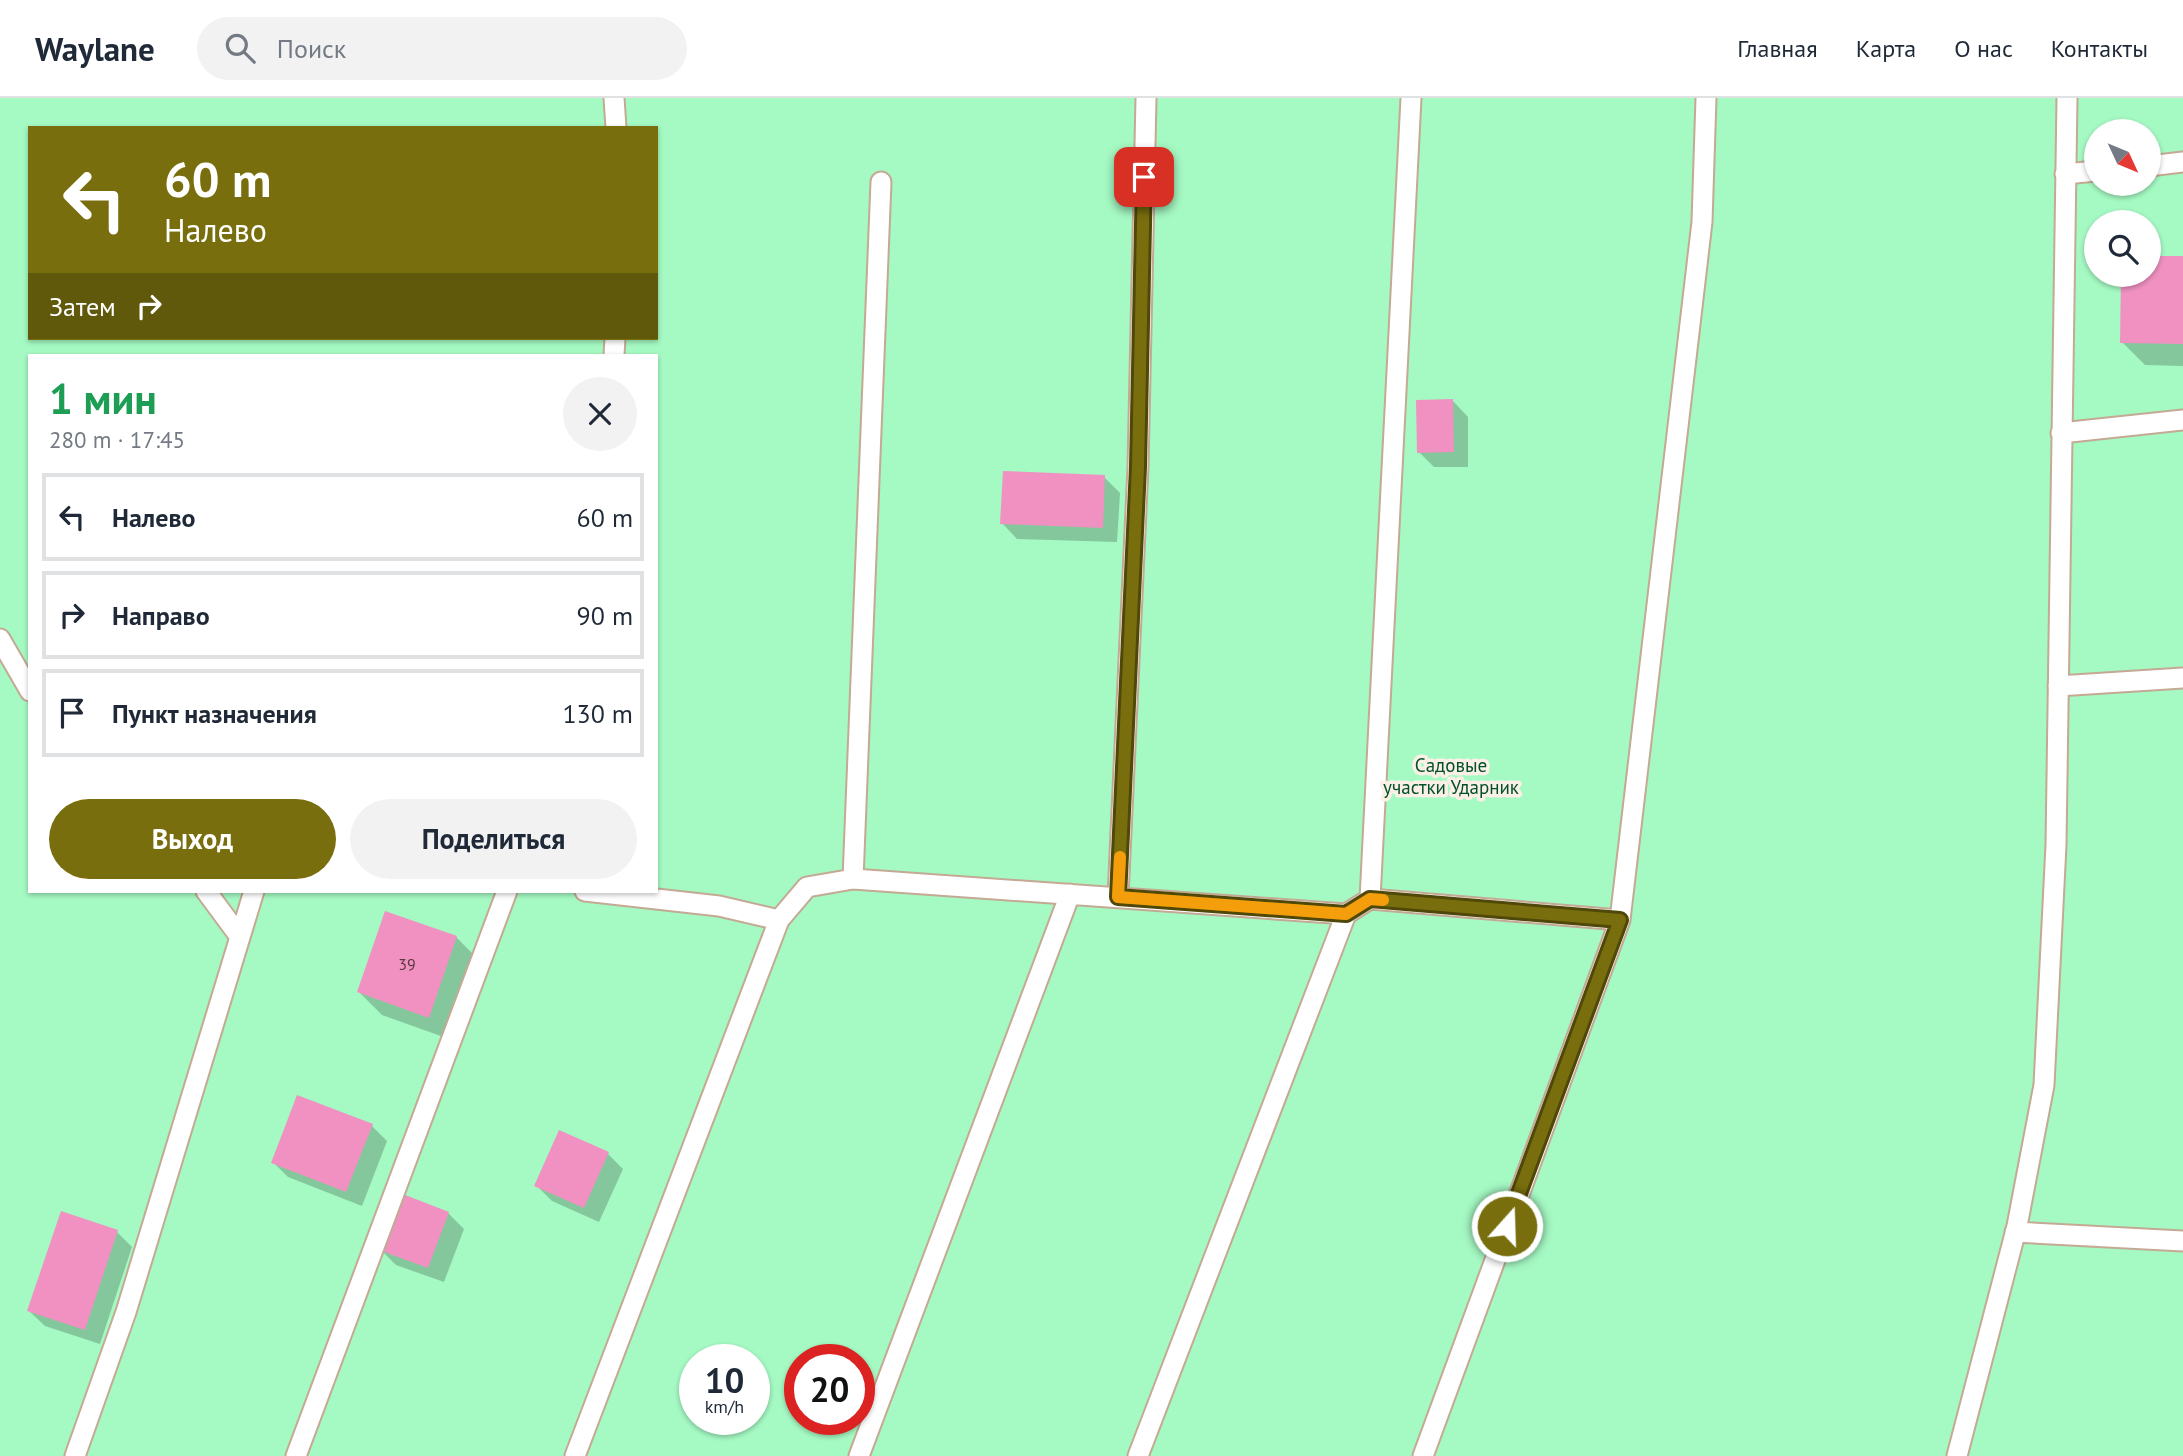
<!DOCTYPE html>
<html lang="ru">
<meta charset="utf-8">
<style>
body{margin:0;font-family:"PT Sans",sans-serif;background:#f2f2f3;color:#1f2937;height:100vh;display:flex;flex-direction:column;font-size:26px;white-space:nowrap}
*{box-sizing:border-box;margin:0}
p{font-size:23px;color:#747a83}
.icon{flex:none;width:38px;height:38px;fill:none;stroke:currentColor;stroke-width:2;stroke-linecap:round;stroke-linejoin:round}
.map{position:relative;flex:1;overflow:hidden}
.drawer{position:absolute;left:28px;top:256px;width:630px;height:539px;display:flex;flex-direction:column;background:#fff;border-radius:0px;box-shadow:0 2px 5px #0004}
.drawer>*{flex:none}
.banner{position:absolute;left:28px;top:28px;width:630px;height:214px;border-radius:0px;box-shadow:0 2px 5px #0004;background:#796e0d;color:#fff;overflow:hidden}
.needle{width:46px;rotate:134deg}
.tools{position:absolute;left:2084px;top:21px;display:grid;gap:14px}
.tools a{display:grid;place-items:center;width:77px;height:77px;border-radius:50%;background:#fff;box-shadow:0 2px 5px #0004;font-size:35px}
.speed{position:absolute;left:679px;top:1246px;display:flex;gap:14px;font-size:35px;font-weight:700;text-align:center}
.speed>*{display:grid;place-content:center;width:91px;height:91px;border-radius:50%;background:#fff;box-shadow:0 2px 5px #0004;line-height:1}
.speed small{font-size:18px;font-weight:400}
.speed .limit{border:10px solid #d22;background:#fff;color:#111}
.pin{position:absolute;display:grid;place-items:center;width:60px;height:60px;color:#fff;margin:-30px;border-radius:14px;box-shadow:0 4px 10px #0006}
.me{position:absolute;width:77px;margin:-38px;rotate:20deg;stroke-linejoin:round;filter:drop-shadow(0 0 5px #0008)}
.turn{display:flex;align-items:center;gap:24px;height:147px;padding:0 21px;font-size:32px}
.turn .icon{width:91px;height:91px;stroke-width:2.5}
.turn b{display:block;font-size:49px;line-height:60px}
.then{display:flex;align-items:center;height:66px;padding:0 21px;background:#0003;gap:14px;font-size:26px}
.round{display:grid;place-items:center;flex:none;width:74px;height:74px;border-radius:37px;background:#f2f2f3}
.headline{display:flex;align-items:center;justify-content:space-between;height:119px;padding:0 21px}
h1{font-size:42px;font-weight:600;line-height:52px;color:#1e9e55}
.button{display:flex;gap:14px;margin-top:auto;padding:14px 21px}
.button a{flex:1;height:80px;border-radius:42px;background:#796e0d;color:#fff;font-size:28px;font-weight:600;line-height:80px;text-align:center}
.button a+a{background:#f2f2f3;color:#1f2937}
ul{padding:0;list-style:none}
li{display:flex;align-items:center;gap:21px;height:88px;margin:0 14px 10px;padding:0 7px;border:4px solid #e0e1e3;border-radius:0px}
li div{flex:1}
li b{display:block;font-size:26px}
li em{font-style:normal}
header{display:flex;align-items:center;gap:42px;box-sizing:border-box;height:98px;padding:0 35px;background:#fff;border-bottom:2px solid #e0e1e3}
header strong{font-size:33px}
nav{display:flex;gap:38px;margin-inline-start:auto;font-size:24px}
.search{width:490px;height:63px;background:#f2f2f3;display:flex;align-items:center;gap:18px;box-sizing:border-box;padding:0 24px;border-radius:38px;color:#747a83;font-size:26px}
.map>svg:first-child{display:block}
.green{fill:#a5f9c3;fill-rule:evenodd}
.shadow{fill:#0003}
.building{fill:#f091c1}
.lines{fill:none;stroke-linecap:round;stroke-linejoin:round}
.lane-casing{stroke:#c4a994;stroke-width:23}
.lane{stroke:#fff;stroke-width:19}
.route-casing{stroke:#4f4808;stroke-width:18}
.route{stroke:#796e0d;stroke-width:12}
.slow{stroke:#f59e0b;stroke-width:12}
.labels{text-anchor:middle;dominant-baseline:central;stroke-width:7;stroke-linejoin:round;paint-order:stroke}
.number-label{font-size:16px;fill:#58383e}
.park-label{font-size:19px;fill:#00512b;stroke:#fbefe6}
</style>
<header>
<strong>Waylane</strong>
<div class="search"><svg class="icon" aria-label="search" viewBox="0 0 24 24"><circle cx="10" cy="10" r="6"/><path d="M15 15l6 6"/></svg>Поиск</div>
<nav><a>Главная</a><a>Карта</a><a>О нас</a><a>Контакты</a></nav>
</header>
<div class="map">
<svg width="2183" height="1358" viewBox="0 0 2183 1358">
<rect width="100%" height="100%" fill="#fbefe6"/>
<path class="green" d="M0 0H2183V1358H0ZM30 30H656V240H30ZM2096 33H2149V86H2096ZM2096 124H2149V177H2096ZM30 257H656V793H30ZM695 1262H754V1321H695ZM800 1262H859V1321H800Z"/>
<path class="shadow" d="M2149 160H2183V268L2145 267 2122 244 2123 177H2149Z
M1453 303 1468 319V369H1434L1419 354Z
M1104 379 1120 395 1117 444 1017 441 1002 425Z
M456 839 479 862 452 942 382 917 359 894Z
M372 1028 387 1043 362 1108 288 1079 273 1064Z
M608 1056 623 1071 599 1124 552 1103 537 1088Z
M448 1115 464 1131 444 1184 396 1167 381 1152Z
M117 1134 132 1149 100 1246 45 1228 29 1213Z"/>
<path class="building" d="M2149 158H2183V246L2120 245 2121 177H2149Z
M1453 301 1454 354 1417 355 1416 302Z
M1003 373 1105 377 1103 430 1000 426Z
M385 813 457 838 429 920 357 894Z
M297 997 373 1026 346 1094 271 1065Z
M559 1032 609 1054 584 1110 534 1088Z
M400 1095 449 1114 428 1170 379 1152Z
M61 1113 118 1132 85 1232 27 1213Z"/>
<g class="lines">
<defs>
<path id="lane" d="M614 0 616 30
M2149 68 2183 64
M2065 76 2096 73
M614 257 615 240
M2061 335 2183 322
M0 541 30 593
M2058 588 2183 580
M853 781 881 84
M206 793 240 839
M585 793 719 808 779 822 807 789 853 781 1346 816 1370 801 1620 822
M1118 799 1138 369 1146 0
M1370 801 1411 0
M2015 1134 2183 1143
M75 1358 126 1214 254 793
M296 1358 507 793
M575 1358 779 822
M859 1358 1070 796
M1138 1358 1346 816
M1423 1358 1620 822 1702 124 1706 0
M1957 1358 2017 1128 2044 987 2056 747 2067 0"/>
</defs>
<use href="#lane" class="lane-casing"/>
<use href="#lane" class="lane"/>
</g>
<g class="lines">
<defs>
<path id="route" d="M1144 79 1138 369 1118 799 1346 816 1370 801 1620 822 1507 1128"/>
</defs>
<use href="#route" class="route-casing"/>
<use href="#route" class="route"/>
<path class="slow" d="M1120 759 1118 799 1346 816 1370 801 1383 802"/>
</g>
<g class="labels">
<g class="number-label">
<text x="407" y="866">39</text>
</g>
<g class="park-label">
<text x="1451" y="667">Садовые<tspan x="1451" dy="22">участки Ударник</tspan></text>
</g>
</g>
</svg>
<div class="tools">
<a><svg class="needle" viewBox="-14 -14 28 28"><path d="M0-13l5 13h-10z" fill="#e53935"/><path d="M0 13l5-13h-10z" fill="#747a83"/></svg></a>
<a><svg class="icon" aria-label="search" viewBox="0 0 24 24"><circle cx="10" cy="10" r="6"/><path d="M15 15l6 6"/></svg></a>
</div>
<div class="speed"><div>10<small>km/h</small></div><div class="limit">20</div></div>
<div class="pin" style="left:1144px;top:79px;background:#d93025"><svg class="icon" aria-label="arrive" viewBox="0 0 24 24"><path d="M6 21V4h12l-3 4 3 4H6"/></svg></div>
<svg class="me" style="left:1507px;top:1128px" viewBox="-20 -20 40 40"><circle r="17" fill="#796e0d" stroke="#fff" stroke-width="3"/><path d="M0-11L8 9 0 5-8 9z" fill="#fff"/></svg>
<div class="banner">
<div class="turn"><svg class="icon" aria-label="left" viewBox="0 0 24 24"><path d="M17 20v-9H6M10 6l-5 5 5 5"/></svg><div><b>60 m</b>Налево</div></div>
<div class="then">Затем<svg class="icon" aria-label="right" viewBox="0 0 24 24"><path d="M7 20v-9h11M14 6l5 5-5 5"/></svg></div>
</div>
<section class="drawer">
<div class="headline"><div><h1>1 мин</h1><p>280 m · 17:45</p></div><a class="round"><svg class="icon" aria-label="close" viewBox="0 0 24 24"><path d="M6 6l12 12M18 6L6 18"/></svg></a></div>
<ul>
<li><svg class="icon" aria-label="left" viewBox="0 0 24 24"><path d="M17 20v-9H6M10 6l-5 5 5 5"/></svg><div><b>Налево</b></div><em>60 m</em></li>
<li><svg class="icon" aria-label="right" viewBox="0 0 24 24"><path d="M7 20v-9h11M14 6l5 5-5 5"/></svg><div><b>Направо</b></div><em>90 m</em></li>
<li><svg class="icon" aria-label="arrive" viewBox="0 0 24 24"><path d="M6 21V4h12l-3 4 3 4H6"/></svg><div><b>Пункт назначения</b></div><em>130 m</em></li>
</ul>
<div class="button"><a>Выход</a><a>Поделиться</a></div>
</section>
</div>
